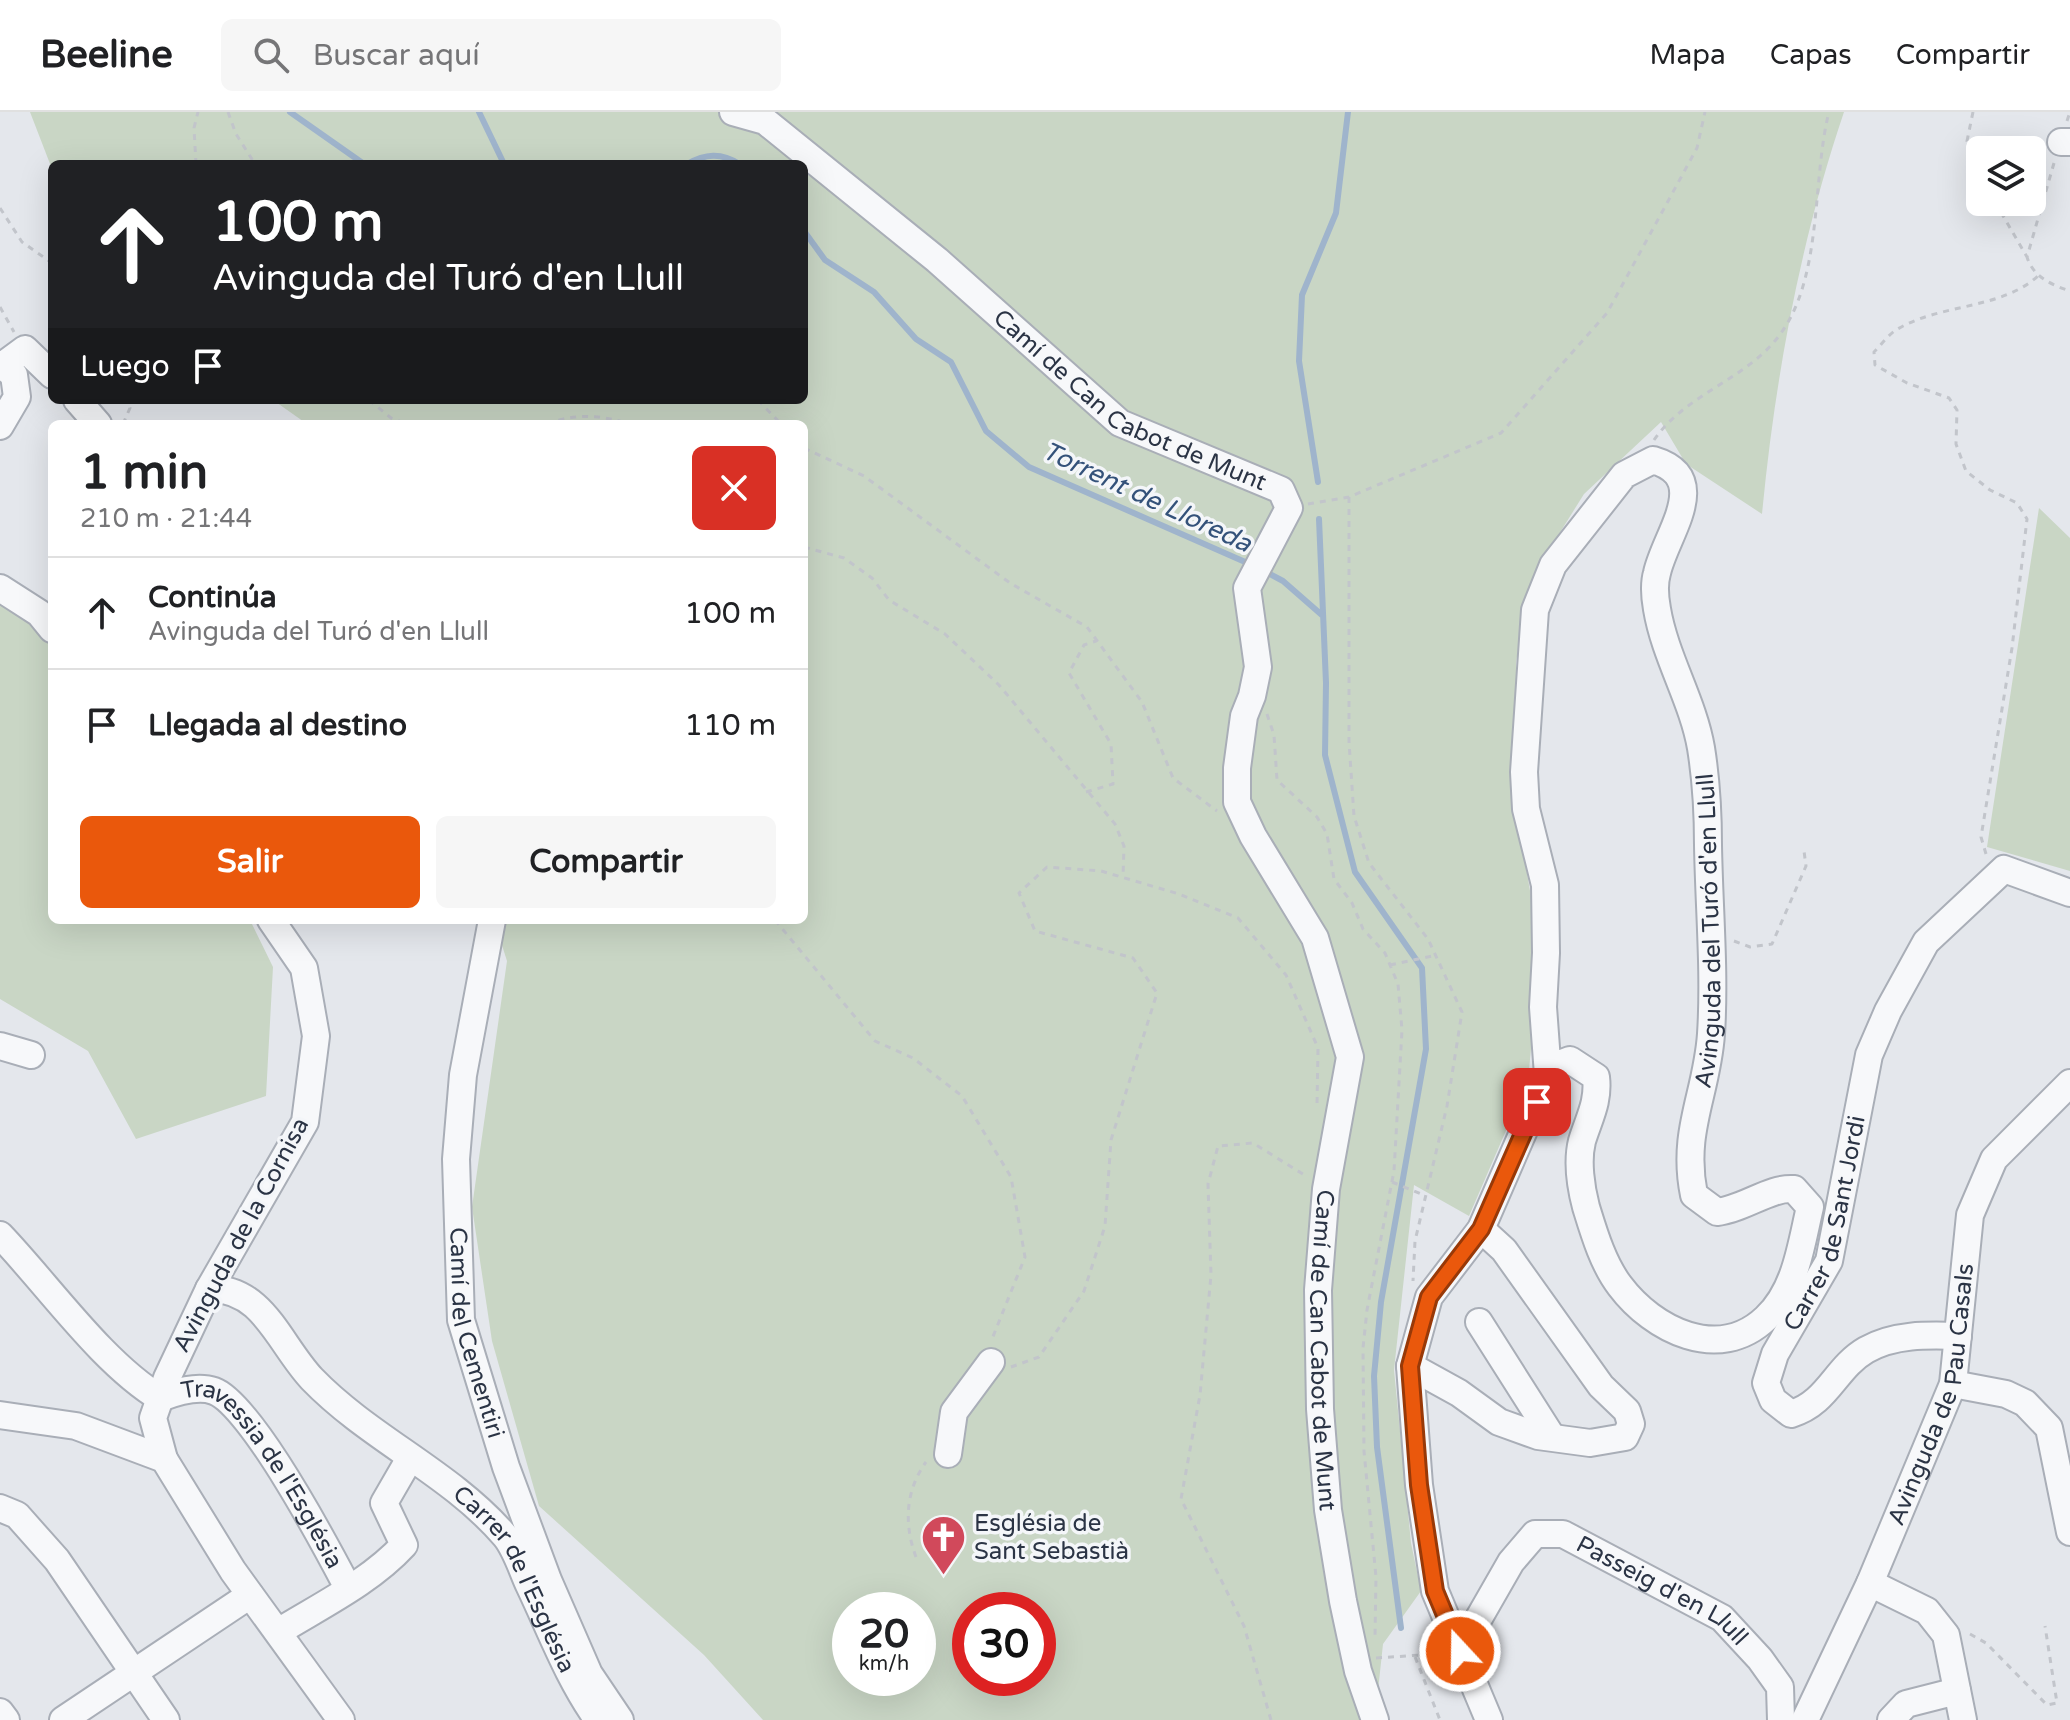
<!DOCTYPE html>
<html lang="es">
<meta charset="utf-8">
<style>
body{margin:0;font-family:"Varela Round",sans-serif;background:#f6f6f6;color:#202124;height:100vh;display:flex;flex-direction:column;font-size:30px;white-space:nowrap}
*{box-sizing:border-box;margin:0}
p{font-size:26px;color:#757577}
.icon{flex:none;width:44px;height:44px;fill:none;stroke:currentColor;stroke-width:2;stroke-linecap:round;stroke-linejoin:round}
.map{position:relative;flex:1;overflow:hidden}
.side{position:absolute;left:48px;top:308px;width:760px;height:504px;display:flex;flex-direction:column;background:#fff;border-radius:12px;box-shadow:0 8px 32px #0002}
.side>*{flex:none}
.top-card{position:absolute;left:48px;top:48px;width:760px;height:244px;border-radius:12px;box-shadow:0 8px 32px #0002;background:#202124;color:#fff;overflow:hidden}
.tools{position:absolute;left:1966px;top:24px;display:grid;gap:16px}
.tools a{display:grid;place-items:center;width:80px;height:80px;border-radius:12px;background:#fff;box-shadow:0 8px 32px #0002;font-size:40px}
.speed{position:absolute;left:832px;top:1480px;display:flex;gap:16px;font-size:40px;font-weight:700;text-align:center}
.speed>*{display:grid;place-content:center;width:104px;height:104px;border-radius:50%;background:#fff;box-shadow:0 8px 32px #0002;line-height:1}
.speed small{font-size:20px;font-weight:400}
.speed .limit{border:12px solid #d22;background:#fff;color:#111}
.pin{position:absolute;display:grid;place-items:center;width:68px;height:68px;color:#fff;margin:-34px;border-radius:16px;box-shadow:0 4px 12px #0006}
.me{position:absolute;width:88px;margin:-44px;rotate:339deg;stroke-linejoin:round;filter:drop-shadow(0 0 6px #0008)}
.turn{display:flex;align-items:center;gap:28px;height:168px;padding:0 32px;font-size:36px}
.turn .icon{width:104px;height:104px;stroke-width:2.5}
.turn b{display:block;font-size:56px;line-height:68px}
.then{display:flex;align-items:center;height:76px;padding:0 32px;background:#0003;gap:16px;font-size:30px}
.round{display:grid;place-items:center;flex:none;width:84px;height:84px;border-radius:12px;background:#f6f6f6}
.head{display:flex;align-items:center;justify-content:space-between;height:136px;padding:0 32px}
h1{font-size:48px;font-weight:800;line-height:60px}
.primary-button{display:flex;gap:16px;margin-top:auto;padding:16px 32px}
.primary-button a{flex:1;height:92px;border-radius:12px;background:#ea580c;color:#fff;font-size:32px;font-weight:800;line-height:92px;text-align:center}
.primary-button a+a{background:#f6f6f6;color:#202124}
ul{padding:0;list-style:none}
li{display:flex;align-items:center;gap:24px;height:112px;padding:0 32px;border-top:2px solid #e0e0e0}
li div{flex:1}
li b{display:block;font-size:30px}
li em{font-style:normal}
header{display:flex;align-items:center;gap:48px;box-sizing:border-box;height:112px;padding:0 40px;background:#fff;border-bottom:2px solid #e0e0e0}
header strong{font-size:38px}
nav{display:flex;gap:44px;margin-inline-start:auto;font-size:28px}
.search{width:560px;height:72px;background:#f6f6f6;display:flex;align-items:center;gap:20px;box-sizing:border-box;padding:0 28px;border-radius:12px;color:#757577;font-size:30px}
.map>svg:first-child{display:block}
.green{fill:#c9d6c5;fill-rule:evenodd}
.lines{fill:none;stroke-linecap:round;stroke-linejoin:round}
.stream{stroke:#9fb4cc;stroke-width:6}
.minor-casing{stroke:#a9aeb7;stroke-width:30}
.path{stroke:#c2c5cb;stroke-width:3;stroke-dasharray:6 6;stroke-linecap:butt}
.minor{stroke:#f7f8fa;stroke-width:26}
.route-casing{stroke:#983908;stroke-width:20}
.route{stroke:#ea580c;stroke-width:14}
.labels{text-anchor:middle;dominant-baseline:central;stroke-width:7;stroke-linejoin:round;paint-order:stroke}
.street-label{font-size:24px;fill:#2b3445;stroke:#f4f6f9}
.poi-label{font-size:24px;fill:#2b3445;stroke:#f4f6f9;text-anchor:start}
.water-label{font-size:26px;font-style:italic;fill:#34527a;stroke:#f4f6f9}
</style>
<header>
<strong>Beeline</strong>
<div class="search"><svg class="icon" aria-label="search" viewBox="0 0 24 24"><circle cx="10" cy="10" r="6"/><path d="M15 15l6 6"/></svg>Buscar aquí</div>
<nav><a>Mapa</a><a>Capas</a><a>Compartir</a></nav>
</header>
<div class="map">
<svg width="2070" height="1608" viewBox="0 0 2070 1608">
<rect width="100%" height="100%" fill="#e4e7ec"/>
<path class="green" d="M30 0H1844C1800 130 1775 266 1762 402L1686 352 1661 310 1584 382 1544 446 1525 490 1516 551V607L1523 738 1536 814 1535 896 1528 968 1469 1104 1414 1073 1394 1258 1411 1431 1421 1479 1383 1532 1377 1588 1380 1608H763L704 1543 539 1394 492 1229 472 1095 507 849 494 808H804V312H307L273 288H804V52H52V57ZM850 1498H918V1566H850ZM970 1498H1038V1566H970Z
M2039 396 2070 426V759L1987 735Z
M0 480 52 535V808H250L273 855 266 984 136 1027 88 939 0 887Z"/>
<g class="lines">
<path class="stream" d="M290 0 364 52
M479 0 504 52
M687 52C705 42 721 40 739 52
M804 119 825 148 874 180 916 227 951 250 986 319 1029 355 1252 453
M1318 370 1299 249 1302 183 1336 101 1348 0
M1319 407 1326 571 1325 643 1355 760 1422 856 1426 937 1381 1190 1374 1264 1377 1335 1401 1516
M1262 458 1283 469 1323 504"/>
<defs>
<g id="minor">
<path id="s1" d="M733 0 765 9 937 148 1120 311 1281 378 1289 396 1247 476 1258 555 1252 584 1244 604 1237 656V690L1253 724 1315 826 1350 945 1326 1077 1318 1178 1320 1297 1328 1398 1343 1489 1358 1559 1375 1608"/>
<path d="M2061 30H2070"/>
<path d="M0 252 14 263 17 285 0 314"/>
<path d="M2 254 25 237 52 263"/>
<path d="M77 288 98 312"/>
<path d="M0 476 39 501 52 517"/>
<path id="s2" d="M492 808 463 963 456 1047 461 1208 506 1355 548 1468 589 1562 620 1608"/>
<path d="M0 934 31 943"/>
<path id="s3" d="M0 1123C48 1173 102 1251 160 1286 176 1280 197 1273 214 1279 251 1292 327 1436 348 1476"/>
<path id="s4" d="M209 1177C263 1175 279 1232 312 1267 370 1327 451 1361 505 1424 516 1437 522 1458 529 1473 551 1519 568 1566 598 1608"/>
<path d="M1479 1210 1552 1325"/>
<path id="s5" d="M1958 1224C1927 1223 1894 1222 1866 1238 1835 1256 1828 1291 1791 1302L1773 1288 1766 1271 1775 1242 1829 1149 1869 943 1888 899 1926 830 2004 757 2070 781"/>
<path d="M1410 1254 1459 1281 1499 1310 1538 1324 1590 1331 1625 1325 1631 1312 1627 1299 1601 1274 1504 1138 1481 1117"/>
<path d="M1953 1272 2006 1282 2025 1291 2049 1316 2070 1420"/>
<path d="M0 1303 76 1314 164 1347 233 1459 341 1608"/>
<path d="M948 1342 954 1300 991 1250"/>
<path d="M164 1347 153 1306 167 1266 209 1177 305 1010 316 924 304 856 271 808"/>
<path d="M0 1396 17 1403 57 1448 166 1608"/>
<path d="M1870 1471 1927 1499 1946 1523 1963 1608"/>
<path d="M278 1520C320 1494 370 1470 404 1433L384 1391 410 1346"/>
<path id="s6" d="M1460 1539 1511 1450 1535 1422H1563L1722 1506 1760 1547 1780 1575 1781 1608"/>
<path d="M0 1600 6 1608"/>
<path d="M63 1608 250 1483"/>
<path id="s7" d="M1489 1608 1435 1479 1419 1373 1410 1254 1429 1185 1481 1117 1548 963 1557 953 1570 948 1596 965C1599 990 1589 1006 1582 1029 1577 1049 1581 1076 1586 1095 1594 1121 1603 1152 1620 1174 1653 1218 1719 1251 1766 1206 1796 1178 1801 1133 1810 1095L1794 1077C1770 1075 1744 1097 1717 1100L1694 1083C1681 1019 1707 982 1711 922 1715 860 1709 795 1708 733 1708 702 1706 667 1701 636 1693 589 1665 545 1657 497 1655 486 1654 471 1657 461 1665 423 1714 366 1653 348L1624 363 1553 453 1535 498 1524 660 1526 697 1545 773 1546 841 1543 895 1548 963"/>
<path id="s8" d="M1805 1608 1870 1471 1953 1272 1970 1103 1994 1047 2070 971"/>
<path d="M1891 1608 1906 1592 1957 1579"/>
</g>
</defs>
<use href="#minor" class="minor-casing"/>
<path class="path" d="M228 0 236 22 255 52
M1973 0 1967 29 1980 57
M2067 9 2070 0
M2054 51 2027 145C2033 165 2052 173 2070 179
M196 52 194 16 198 0
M1995 90 2027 145
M0 96 22 130 52 151
M0 195 14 220
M369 288 391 306 407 312
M758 288 781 312
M123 312 130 296 127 288
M547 312C576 301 600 303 630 312
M1654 328C1686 281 1749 267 1781 221 1823 163 1812 66 1829 0
M804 336 864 364 1010 471 1087 515 1142 590 1173 666 1217 699
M1349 385V630L1354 704 1369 751 1428 827 1462 900 1447 994 1415 1129 1413 1169
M1308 392 1349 385 1501 321 1607 201 1697 36 1705 0
M804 435 844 446 872 466 889 488 945 522 999 573 1115 712 1124 734 1123 765
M1267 602 1274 623 1277 668 1317 705 1327 722 1334 767 1352 791 1363 817 1385 841 1398 872 1402 918 1394 1059 1367 1198 1363 1236 1364 1339 1376 1465 1375 1525
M1086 680 1113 672 1111 632 1069 561 1084 533 1096 529
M1986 742 1981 725 2012 536 2027 407 2017 391 1990 378 1966 359 1956 332 1957 298 1949 286 1907 271 1875 253 1874 240C1881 233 1888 223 1896 218 1940 191 2002 198 2039 163
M775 808 875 929 913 946 962 984 1011 1065 1025 1145 992 1227
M1734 829 1750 835 1772 832 1806 754 1804 739
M1390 853 1437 843
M1392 1070 1424 1083
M1011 1255 1039 1245 1084 1179 1105 1114 1111 1028 1157 881 1133 846 1035 819 1019 781 1047 755 1101 759 1179 782 1238 806 1286 863 1318 936 1317 993
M916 1445C904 1413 905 1379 926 1350
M1970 1522 1986 1531 2047 1593 2057 1591 2045 1514
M1415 1545 1440 1608
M1376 1546 1436 1542
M1271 1608 1244 1514 1181 1387 1200 1283 1211 1163 1208 1072 1218 1034 1253 1031 1306 1064"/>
<use href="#minor" class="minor"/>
</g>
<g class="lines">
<defs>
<path id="route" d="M1460 1539 1435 1479 1419 1373 1410 1254 1429 1185 1481 1117 1537 990"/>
</defs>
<use href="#route" class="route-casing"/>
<use href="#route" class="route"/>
</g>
<defs>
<symbol id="church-pin" viewBox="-11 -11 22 30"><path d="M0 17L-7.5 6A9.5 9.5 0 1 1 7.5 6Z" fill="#d1495b" stroke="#f4f6f9"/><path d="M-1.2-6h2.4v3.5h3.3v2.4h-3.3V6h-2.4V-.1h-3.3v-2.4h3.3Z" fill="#fff"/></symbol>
</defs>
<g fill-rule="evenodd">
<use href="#church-pin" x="918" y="1400" width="51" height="69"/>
</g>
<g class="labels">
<g class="street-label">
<text stroke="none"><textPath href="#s1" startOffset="496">Camí de Can Cabot de Munt</textPath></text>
<text stroke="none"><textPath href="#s7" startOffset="1660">Avinguda del Turó d'en Llull</textPath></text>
<text stroke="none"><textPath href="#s5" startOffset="408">Carrer de Sant Jordi</textPath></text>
<text transform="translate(241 1123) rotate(-62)">Avinguda de la Cornisa</text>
<text stroke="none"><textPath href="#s2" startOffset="418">Camí del Cementiri</textPath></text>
<text stroke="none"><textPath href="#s1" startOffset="1578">Camí de Can Cabot de Munt</textPath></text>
<text stroke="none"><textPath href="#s8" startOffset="352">Avinguda de Pau Casals</textPath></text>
<text stroke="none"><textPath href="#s3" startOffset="376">Travessia de l'Església</textPath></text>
<text stroke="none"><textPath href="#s4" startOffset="434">Carrer de l'Església</textPath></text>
<text stroke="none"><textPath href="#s6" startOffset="282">Passeig d'en Llull</textPath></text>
</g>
<g class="poi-label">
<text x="974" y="1411">Església de<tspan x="974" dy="28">Sant Sebastià</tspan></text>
</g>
<g class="water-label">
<text transform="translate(1147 385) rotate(25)">Torrent de Lloreda</text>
</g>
</g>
</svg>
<div class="tools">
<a><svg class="icon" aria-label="layers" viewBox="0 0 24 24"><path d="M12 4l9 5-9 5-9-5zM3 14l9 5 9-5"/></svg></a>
</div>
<div class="speed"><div>20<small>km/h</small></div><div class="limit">30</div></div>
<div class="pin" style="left:1537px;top:990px;background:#d93025"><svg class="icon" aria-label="arrive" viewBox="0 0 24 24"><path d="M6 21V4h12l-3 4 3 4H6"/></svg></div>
<svg class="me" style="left:1460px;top:1539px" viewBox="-20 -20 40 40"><circle r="17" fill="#ea580c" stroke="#fff" stroke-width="3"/><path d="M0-11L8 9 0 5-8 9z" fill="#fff"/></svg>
<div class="top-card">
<div class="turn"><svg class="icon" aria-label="ahead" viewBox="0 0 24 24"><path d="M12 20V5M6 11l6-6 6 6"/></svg><div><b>100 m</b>Avinguda del Turó d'en Llull</div></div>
<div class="then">Luego<svg class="icon" aria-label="arrive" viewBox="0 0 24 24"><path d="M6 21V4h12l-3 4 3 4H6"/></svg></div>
</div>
<section class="side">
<div class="head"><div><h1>1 min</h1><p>210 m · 21:44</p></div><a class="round" style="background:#d93025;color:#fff"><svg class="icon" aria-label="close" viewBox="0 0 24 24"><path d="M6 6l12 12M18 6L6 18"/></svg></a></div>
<ul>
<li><svg class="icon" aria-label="ahead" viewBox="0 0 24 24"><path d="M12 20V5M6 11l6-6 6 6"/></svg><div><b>Continúa</b><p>Avinguda del Turó d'en Llull</p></div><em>100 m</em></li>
<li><svg class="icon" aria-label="arrive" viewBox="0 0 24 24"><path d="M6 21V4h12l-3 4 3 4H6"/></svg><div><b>Llegada al destino</b></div><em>110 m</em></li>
</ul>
<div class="primary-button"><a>Salir</a><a>Compartir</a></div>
</section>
</div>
